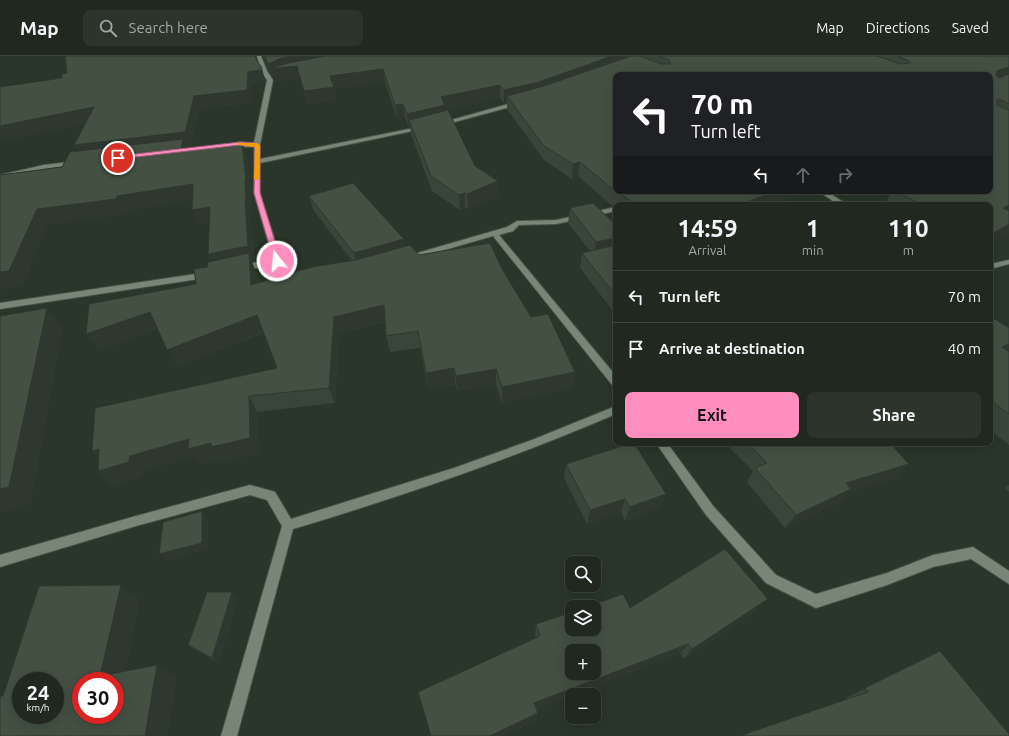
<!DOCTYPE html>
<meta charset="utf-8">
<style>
body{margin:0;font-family:Ubuntu,sans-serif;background:#2d342c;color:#f1f3f6;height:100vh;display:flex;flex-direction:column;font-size:15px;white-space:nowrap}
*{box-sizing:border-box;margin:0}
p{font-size:13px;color:#a2a6a4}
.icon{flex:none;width:22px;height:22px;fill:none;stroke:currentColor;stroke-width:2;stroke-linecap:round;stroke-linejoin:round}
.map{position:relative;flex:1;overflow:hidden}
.details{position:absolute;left:613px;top:146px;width:380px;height:244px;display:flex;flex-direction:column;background:#20281f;border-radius:8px;box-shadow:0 4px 16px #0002,0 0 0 1px #3d443d}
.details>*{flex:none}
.banner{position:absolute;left:613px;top:16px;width:380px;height:122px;border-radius:8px;box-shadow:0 4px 16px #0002,0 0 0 1px #3d443d;background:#202124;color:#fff;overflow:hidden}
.controls{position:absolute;left:565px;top:500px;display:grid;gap:8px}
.controls a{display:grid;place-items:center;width:36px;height:36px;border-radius:8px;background:#20281f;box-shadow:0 4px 16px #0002,0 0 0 1px #3d443d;font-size:20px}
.speed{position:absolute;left:12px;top:616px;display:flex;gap:8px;font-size:20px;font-weight:700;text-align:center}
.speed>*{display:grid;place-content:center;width:52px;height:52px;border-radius:50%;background:#20281f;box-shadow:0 4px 16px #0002,0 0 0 1px #3d443d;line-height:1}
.speed small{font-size:10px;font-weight:400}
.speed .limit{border:6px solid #d22;background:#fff;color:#111}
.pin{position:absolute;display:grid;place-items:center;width:34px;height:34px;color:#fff;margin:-17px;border:2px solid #fff;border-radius:50%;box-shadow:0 1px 4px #0007}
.me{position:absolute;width:44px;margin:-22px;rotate:343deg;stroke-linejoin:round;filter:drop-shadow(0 0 3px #0008)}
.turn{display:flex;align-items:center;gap:14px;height:84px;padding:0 12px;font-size:18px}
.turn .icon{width:52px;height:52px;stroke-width:2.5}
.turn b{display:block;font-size:28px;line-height:34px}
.lanes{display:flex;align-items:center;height:38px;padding:0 12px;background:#0003;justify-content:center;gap:20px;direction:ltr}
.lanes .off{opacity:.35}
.eta{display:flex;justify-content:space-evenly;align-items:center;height:68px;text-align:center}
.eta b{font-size:24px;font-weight:700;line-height:28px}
.button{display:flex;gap:8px;margin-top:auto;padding:8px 12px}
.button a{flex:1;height:46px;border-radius:8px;background:#fd8ebf;color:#111;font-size:16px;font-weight:700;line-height:46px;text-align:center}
.button a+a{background:#2d342c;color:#f1f3f6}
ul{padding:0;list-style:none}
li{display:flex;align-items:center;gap:12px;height:52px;padding:0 12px;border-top:1px solid #3d443d}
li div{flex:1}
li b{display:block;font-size:15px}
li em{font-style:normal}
header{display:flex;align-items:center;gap:24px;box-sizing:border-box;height:56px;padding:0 20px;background:#20281f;border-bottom:1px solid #3d443d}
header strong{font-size:19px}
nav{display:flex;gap:22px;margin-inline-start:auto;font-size:14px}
.search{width:280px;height:36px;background:#2d342c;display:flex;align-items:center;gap:10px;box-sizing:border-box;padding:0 14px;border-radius:8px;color:#a2a6a4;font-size:15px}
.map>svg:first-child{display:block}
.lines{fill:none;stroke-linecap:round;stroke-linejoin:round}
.minor-casing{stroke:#465145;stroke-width:2}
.minor{fill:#778676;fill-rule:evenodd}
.wall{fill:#3a4539}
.shaded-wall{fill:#2f382e}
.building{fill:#435042;stroke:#2f382e;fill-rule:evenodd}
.route{fill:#fd8ebf;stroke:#a45c7c}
.slow{fill:#f59e0b}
</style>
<header>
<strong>Map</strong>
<div class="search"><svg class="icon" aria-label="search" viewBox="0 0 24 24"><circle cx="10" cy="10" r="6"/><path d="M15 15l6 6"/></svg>Search here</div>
<nav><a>Map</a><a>Directions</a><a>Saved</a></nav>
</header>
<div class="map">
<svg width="1009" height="680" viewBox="0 0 1009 680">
<rect width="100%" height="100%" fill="#2a3629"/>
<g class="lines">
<defs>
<path id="minor" d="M257 0H261L267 15 273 24 260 89V103L424 70 427 72 260 107V137L281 204 292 216 305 223 301 226 286 220 275 208 242 215 238 212 242 209 273 203 254 137V91H230L227 89 240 86 254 87 267 24 261 15Z
M519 45 522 47 521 48 440 70 437 68Z
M77 105 80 107 79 108 44 113 0 123V119L44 109Z
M818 135H826L848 149H839Z
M616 151V155L556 168 519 169 513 175 499 179 616 320V331L613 330 493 180 410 204 406 202 407 200 507 171 517 165 556 164Z
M1009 204V208L990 213V208Z
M209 216 213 219 212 221 0 253V247Z
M616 350V358C511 403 403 440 293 473L237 680H221L282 470 267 444 250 439 136 470 0 511V499L136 460 250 429 275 436 291 463 454 412 532 384Z
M656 387H667L714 451 776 519 816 538 887 517 933 499 973 491 1009 515V528L971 503 933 511 887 529 816 552 766 527 706 459Z"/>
</defs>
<use href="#minor" class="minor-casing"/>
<use href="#minor" class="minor"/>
</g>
<path class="wall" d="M65 0H256L257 4 265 24V27L252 28 251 47 200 53 191 90 186 91 247 100 252 140H250L252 159 250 160 255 205 252 206 255 214 257 228 352 205 314 155 309 140 405 190 419 199 502 213 531 261 575 316 572 332 502 347 496 329 457 335 455 328 428 333 420 292 390 296 386 280 385 266 339 277 335 347 257 356 259 397 222 406 220 403 200 408 194 400 143 415V420L113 430 98 415 277 312 264 276 177 310 158 273 99 294 86 278 196 228 212 205 209 167 199 169 192 154V144L126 155 125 158 48 168 22 230 0 233V119L62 111 78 95 85 68 0 85V31L62 22 67 17Z
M263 0H1009V177L990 149H884L892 135H990V19H616V135L804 137 773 149H616V150L611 149 578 120 572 123 544 104 507 53V46L504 47 500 42 445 54V55L475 110 498 140 468 153 465 152 460 154 432 135 411 78 410 71H409L405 62 397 63 385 26 334 32 337 44 307 48 300 22 274 26 272 20Z
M570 152 616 169V259L580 212 582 197 590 195 568 167Z
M990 260 1009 272V294L1007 295 1009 296V389L990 374Z
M725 387H890L895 422 849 436 839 447 785 472 747 426 753 415Z
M566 408 666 438 660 451 625 465 621 456 587 468 564 422Z
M1009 429V436L1005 432Z
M232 536 238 541 219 607 196 594 188 589Z
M630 552 757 554 684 603 680 597 536 653 538 657 536 664 503 680H431L536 582 535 579 536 568Z
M940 595 1009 680H742L745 678 847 644 846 642Z"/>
<path class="shaded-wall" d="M255 0H256L259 14 262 12 265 24V27L252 28 251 47 200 53 191 90 186 91 189 97 82 103 74 89 194 40 248 16Z
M294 0H363L300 22 274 26 268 8 282 2Z
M612 0H626L625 7 539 39 507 40V46L504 47V34Z
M1009 11V21L990 28 997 15Z
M383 13 385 26 334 32 337 44 307 48 304 35 330 20Z
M500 29V42L445 54 446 62 409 64 410 71H409L407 58 441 41Z
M403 48 405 62 397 63 395 49Z
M94 51 101 65 0 85V70Z
M242 86 247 100 252 140H250L252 159 250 160 255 205 252 206 255 214 258 245 216 213 208 198 245 145V125Z
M580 106 578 120 572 123 573 108Z
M498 125V140L468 153 467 138Z
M193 128 199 143 126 155 125 158 48 168 22 230 0 233V216L37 153Z
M777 135H805L804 137 773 149H747L749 145Z
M465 137V152L460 154 459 139Z
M1009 149V159L1003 152Z
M210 151 216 166 199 169 192 154Z
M1009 168V177L990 187V179Z
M616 182V196L594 201 596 186Z
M404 183 407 199 358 213 354 197Z
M384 249 387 265 339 277 335 347 329 332 334 261Z
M47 252 63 271 31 448 0 457V433Z
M150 256 161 272 99 294 86 278Z
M257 259 265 275 177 310 167 294Z
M1009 288V294L1006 297 1002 291Z
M454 312 455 328 428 333 426 317Z
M496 313V329L457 335 456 320Z
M575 316 572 332 502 347V331Z
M249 340 257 356 259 397 222 406 220 403 200 408 194 400 143 415V420L113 430 98 415 130 400Z
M99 393 107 410 92 395Z
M909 408 895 422 849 436 839 447 785 472 796 459 846 427Z
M666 438 660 451 625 465 630 451Z
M625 443 621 456 587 468 590 454Z
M202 455 208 462V493L166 505 159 498Z
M121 529 140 543 123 631 100 620Z
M232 536 238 541 219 607 212 602Z
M768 543 757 554 684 603 692 593Z
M688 588 680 597 533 655 534 647Z
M157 609 177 620 168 680H145Z
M538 657 536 664 503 680H490Z"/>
<path class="building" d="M65 0H255L256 3 262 12 261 14 248 16 247 34 194 40 185 76 74 89 94 51 0 70V31L62 22V18L67 17Z
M265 0H294L282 2 268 8Z
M325 0H612L539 26 504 34 500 29 441 41 445 49 407 58 403 48 395 49 383 13 330 20 334 31 304 35 297 10 270 13 284 8Z
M631 0H640L661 8H671L669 4 658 0H877L900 8 910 7 909 5 897 0H1009V11L997 15 996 20 999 22 1009 18V48L999 43 997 44V49L1009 54V149L1003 152 1009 155V168L990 179V149H923L894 135H990V19H616V135L614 134 580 106 573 108 544 90 507 40 544 30Z
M448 54 475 110 498 125 467 138 465 137 459 139 431 120 409 64Z
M183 83 181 92 242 86 246 125H245L246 145H245L248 190 208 198 210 151 192 154 193 128 117 140 116 143 37 153 9 215 0 216V119L62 111 70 96Z
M353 127 404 183 354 197 309 140Z
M618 135 644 136 646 135H777L749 145 754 149H637L620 138 619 135Z
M593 147 616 169V182L596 186 570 152Z
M490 187 502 213 531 261 548 258 575 316 502 331 496 313 456 320 454 312 426 317 418 275 386 280 384 249 334 261 329 332 249 340 250 382 211 391V387L188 393 189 383 130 400 129 406 98 415 99 393 92 395 95 352 277 312 257 259 167 294 150 256 86 278 89 248 196 228 194 213 207 211 208 206 249 197 251 229 312 211 356 204 410 189 419 199Z
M616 189V240L582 197Z
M47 252 9 431 0 433V260Z
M990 260 1009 272V288L1002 291 1009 296V358L990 344Z
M632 387H634L666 438 630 451 625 443 590 454 566 408Z
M748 387H890L909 408 846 427 851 433 796 459 755 412 767 407Z
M202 455V487L159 498 163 466Z
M725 493 768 543 692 593 688 588 534 647 538 657 490 680H431L418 636 540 580 536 568 572 556V573H594V551H586L623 538 630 552ZM572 595H594V617H572Z
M121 529 100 620 157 609 145 680H0V640H3L39 530ZM21 625H55V659H21ZM81 625H115V659H81Z
M207 536H232L212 602 188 589Z
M940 595 1009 678V680H746L745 678 868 636 865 632Z"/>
<path class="route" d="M240 86 257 87 260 89V137L281 205 280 206 277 207 274 205 254 137 255 91 240 89 118 103 115 102 118 100Z"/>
<path class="slow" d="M237 87H257L260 89 259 124 254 123 255 91 239 89 237 88Z"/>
</svg>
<div class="controls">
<a><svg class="icon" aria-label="search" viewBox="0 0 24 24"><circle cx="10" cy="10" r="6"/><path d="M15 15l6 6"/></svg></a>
<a><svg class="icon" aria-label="layers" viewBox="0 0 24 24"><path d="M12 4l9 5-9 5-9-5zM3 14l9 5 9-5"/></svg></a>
<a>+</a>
<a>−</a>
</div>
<div class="speed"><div>24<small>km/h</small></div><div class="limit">30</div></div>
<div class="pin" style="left:118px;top:102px;background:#d93025"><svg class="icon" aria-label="arrive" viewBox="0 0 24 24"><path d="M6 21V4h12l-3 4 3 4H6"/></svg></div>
<svg class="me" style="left:277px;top:205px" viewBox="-20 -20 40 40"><circle r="17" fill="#fd8ebf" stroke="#fff" stroke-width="3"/><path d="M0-11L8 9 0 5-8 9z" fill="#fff"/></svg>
<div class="banner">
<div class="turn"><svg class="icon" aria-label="left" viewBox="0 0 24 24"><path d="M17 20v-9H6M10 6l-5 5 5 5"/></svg><div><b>70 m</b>Turn left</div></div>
<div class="lanes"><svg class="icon" aria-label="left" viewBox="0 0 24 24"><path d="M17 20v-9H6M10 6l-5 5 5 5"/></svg><svg class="icon off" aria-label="ahead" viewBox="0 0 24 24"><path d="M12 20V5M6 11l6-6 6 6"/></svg><svg class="icon off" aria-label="right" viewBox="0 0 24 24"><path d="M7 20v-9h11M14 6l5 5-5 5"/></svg></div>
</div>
<section class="details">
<div class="eta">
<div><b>14:59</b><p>Arrival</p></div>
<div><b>1</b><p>min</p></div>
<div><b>110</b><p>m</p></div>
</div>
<ul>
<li><svg class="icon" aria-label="left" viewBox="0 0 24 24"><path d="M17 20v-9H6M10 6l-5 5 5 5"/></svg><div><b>Turn left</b></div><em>70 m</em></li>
<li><svg class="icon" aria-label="arrive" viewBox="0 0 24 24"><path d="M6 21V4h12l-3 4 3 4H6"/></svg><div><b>Arrive at destination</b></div><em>40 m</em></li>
</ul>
<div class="button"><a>Exit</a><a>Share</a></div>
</section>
</div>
